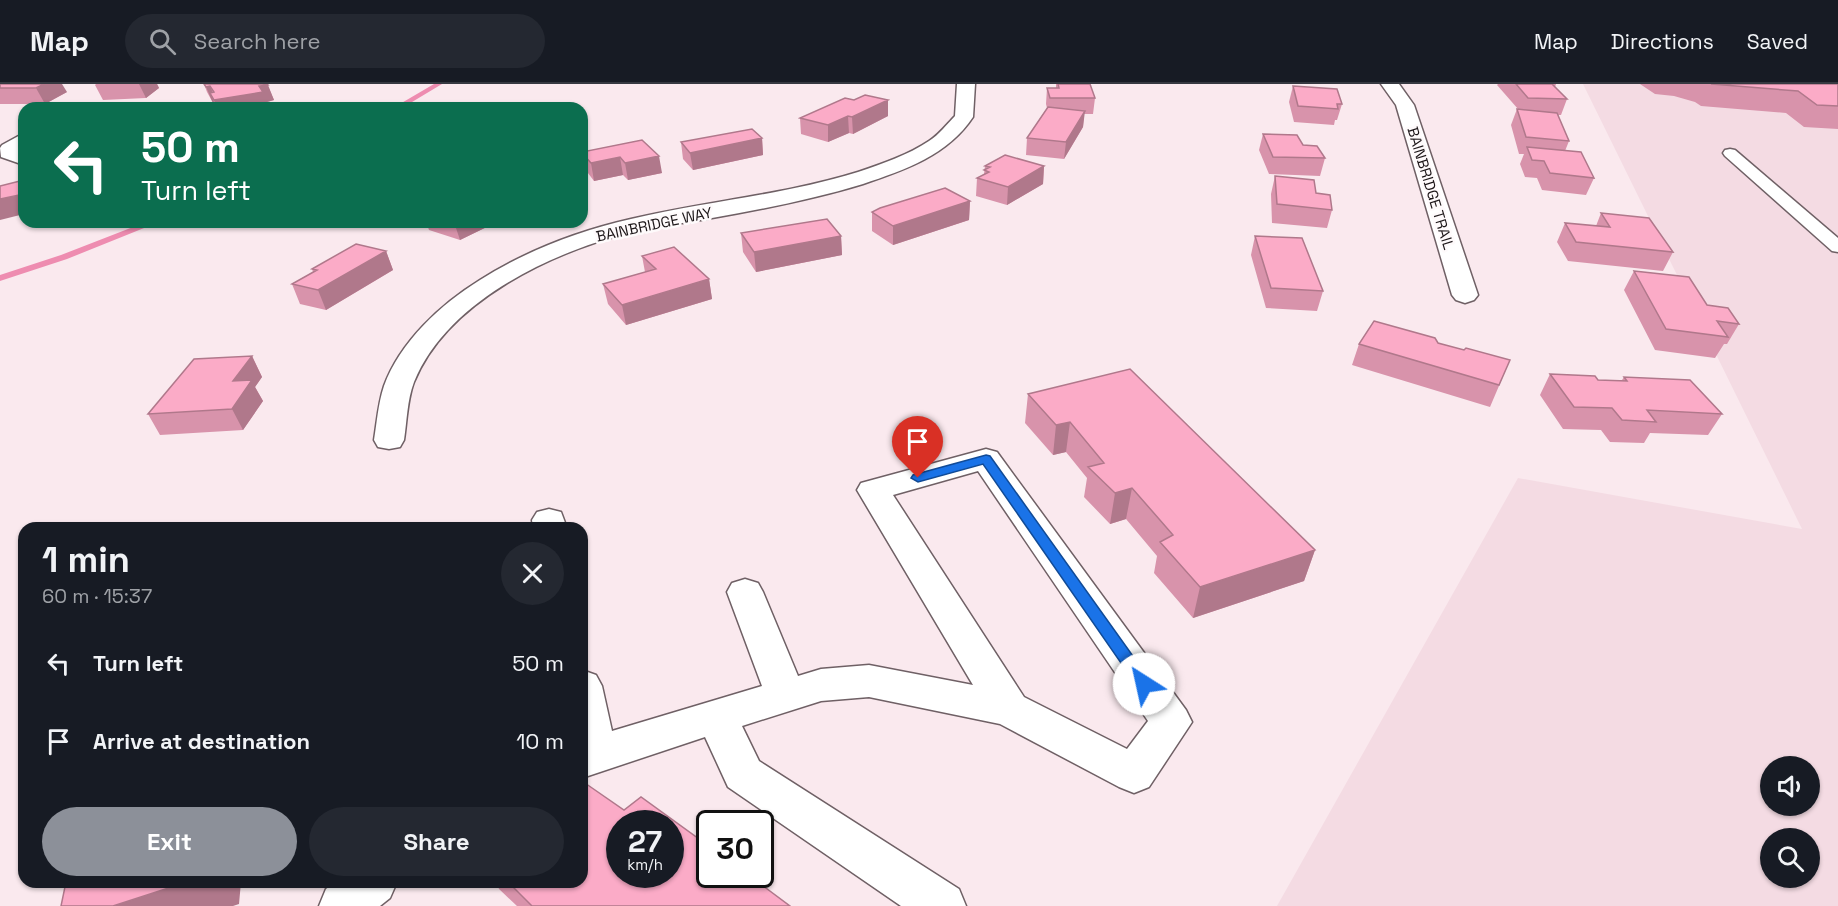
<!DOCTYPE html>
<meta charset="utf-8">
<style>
body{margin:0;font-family:"Space Grotesk",sans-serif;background:#242831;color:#f1f3f6;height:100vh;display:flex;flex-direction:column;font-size:22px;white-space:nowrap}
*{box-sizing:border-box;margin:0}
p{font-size:20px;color:#9ea1a6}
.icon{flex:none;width:33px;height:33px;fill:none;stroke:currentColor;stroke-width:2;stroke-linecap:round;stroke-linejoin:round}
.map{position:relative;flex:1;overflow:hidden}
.side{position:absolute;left:18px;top:438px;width:570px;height:366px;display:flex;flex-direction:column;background:#171b24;border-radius:18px;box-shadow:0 2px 4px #0004}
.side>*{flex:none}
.banner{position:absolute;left:18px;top:18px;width:570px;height:126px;border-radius:18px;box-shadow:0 2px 4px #0004;background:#0b6e4f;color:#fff;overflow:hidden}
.fabs{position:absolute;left:1760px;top:672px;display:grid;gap:12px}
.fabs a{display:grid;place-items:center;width:60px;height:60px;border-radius:50%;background:#171b24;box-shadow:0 2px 4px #0004;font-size:30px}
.speed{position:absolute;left:606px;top:726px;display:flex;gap:12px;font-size:30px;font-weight:700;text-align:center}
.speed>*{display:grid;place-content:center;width:78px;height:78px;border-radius:50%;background:#171b24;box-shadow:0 2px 4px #0004;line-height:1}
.speed small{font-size:15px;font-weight:400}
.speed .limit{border:3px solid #111;border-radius:9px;background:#fff;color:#111}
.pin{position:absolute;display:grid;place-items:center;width:51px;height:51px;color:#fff;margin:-62px -26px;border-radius:50% 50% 50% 0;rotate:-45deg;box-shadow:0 0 6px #0007}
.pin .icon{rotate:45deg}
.me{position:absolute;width:66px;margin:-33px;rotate:325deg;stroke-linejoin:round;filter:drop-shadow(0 0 4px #0008)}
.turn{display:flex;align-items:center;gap:21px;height:126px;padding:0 24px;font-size:27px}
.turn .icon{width:78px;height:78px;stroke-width:2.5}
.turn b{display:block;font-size:42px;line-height:51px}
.round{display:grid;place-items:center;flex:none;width:63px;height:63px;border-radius:32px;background:#242831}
.head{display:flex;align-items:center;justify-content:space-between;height:102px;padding:0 24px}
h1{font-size:36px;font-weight:600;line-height:45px}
.button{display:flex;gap:12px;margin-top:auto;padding:12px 24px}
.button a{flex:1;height:69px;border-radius:36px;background:#8c9099;color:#fff;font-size:24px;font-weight:600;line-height:69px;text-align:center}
.button a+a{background:#242831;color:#f1f3f6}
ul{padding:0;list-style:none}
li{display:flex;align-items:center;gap:18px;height:78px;padding:0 24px}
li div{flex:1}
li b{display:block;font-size:22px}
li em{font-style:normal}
header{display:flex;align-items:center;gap:36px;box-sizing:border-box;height:84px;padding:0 30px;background:#171b24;border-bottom:2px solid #363941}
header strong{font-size:28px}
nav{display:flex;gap:33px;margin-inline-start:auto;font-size:21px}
.search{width:420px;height:54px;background:#242831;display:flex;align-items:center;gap:15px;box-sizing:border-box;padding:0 21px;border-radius:33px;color:#9ea1a6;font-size:22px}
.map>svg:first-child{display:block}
.built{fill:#f4dbe3;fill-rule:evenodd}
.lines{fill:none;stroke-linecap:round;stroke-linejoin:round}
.stream{fill:#ee8cb0;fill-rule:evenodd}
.lane-casing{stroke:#6f6065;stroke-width:3}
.street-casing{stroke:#6f6065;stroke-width:3}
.lane{fill:#fff;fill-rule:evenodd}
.street{fill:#fff;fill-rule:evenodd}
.wall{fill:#d893ab}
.shaded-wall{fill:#b0788b}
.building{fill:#fbabc7;stroke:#b0788b;stroke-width:1.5;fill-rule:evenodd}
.route{fill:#1a73e8;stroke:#114b97;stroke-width:1.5}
.labels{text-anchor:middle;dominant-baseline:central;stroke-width:5;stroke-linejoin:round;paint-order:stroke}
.far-street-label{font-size:15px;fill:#1c1618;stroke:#fefafb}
</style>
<header>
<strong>Map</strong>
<div class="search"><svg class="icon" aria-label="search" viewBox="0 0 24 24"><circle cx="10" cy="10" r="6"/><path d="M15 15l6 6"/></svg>Search here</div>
<nav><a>Map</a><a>Directions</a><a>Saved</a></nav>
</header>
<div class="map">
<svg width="1838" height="822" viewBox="0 0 1838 822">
<rect width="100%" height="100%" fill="#fae9ee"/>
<path class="built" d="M1583 0H1838V822H1277L1518 394 1802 445ZM1770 682H1809V722H1770ZM1770 754H1809V794H1770Z"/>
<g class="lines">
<path class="stream" d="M434 0H442L402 24H393Z
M146 138H159L67 175 0 197V191L61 171Z"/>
<defs>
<path id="lane" d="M1730 65 1735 66 1838 154V168L1832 167 1725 72 1723 69 1725 66Z"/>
<path id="street" d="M957 0H975L973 33C948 71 905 86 863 100 814 115 763 125 712 134 686 139 658 142 632 148 552 168 447 217 414 298 407 316 407 337 404 356L400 363 389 365 378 363 374 356C377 338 378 320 384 302 400 258 441 220 480 196 526 167 578 147 631 135 707 117 784 111 858 88 882 80 908 71 929 57 939 51 947 40 955 32Z
M1381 0H1399L1414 21 1478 211 1474 216 1465 219 1456 216 1452 211 1396 21Z
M24 49V64L20 67 24 68V81L1 73 0 64 2 61Z
M986 365 997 368 1186 626 1192 638 1149 703 1134 709 1119 703 1000 640 869 613 821 617 742 642 759 677 959 805 966 822H901L728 703 705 653 582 694V586L596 591 602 602 612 647 762 602 727 508 732 499 745 495 758 499 763 508 798 592 821 585 869 581 973 601 857 406 861 399ZM978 387 1148 637 1127 665 1024 613 893 411Z
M549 425 561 428 567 444H533L532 436 537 428Z
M335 798H397L390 814 380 822H319L326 805Z"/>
</defs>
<use href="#lane" class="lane-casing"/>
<use href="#street" class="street-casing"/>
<use href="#lane" class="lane"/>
<use href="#street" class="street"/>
</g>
<path class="wall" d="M0 0 67 8 45 20H0Z
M96 0H157L159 4 146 14 103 16 95 1Z
M204 0H267L274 16 267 18 269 23 266 24H217L214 18 213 19 207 8Z
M1056 0H1090L1095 14 1093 30H1084L1083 43 1064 75 1026 71 1027 54 1047 24 1046 20 1047 4H1056Z
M1498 0H1556L1555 3 1567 15 1561 31H1558L1569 57 1565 67 1594 94 1586 111 1542 106 1537 94 1525 93 1520 80 1524 70H1519L1511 41 1517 25H1518L1497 1Z
M1640 0H1838V45L1804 43 1786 29 1701 22 1695 18 1674 12 1655 10Z
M1293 2 1342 20 1337 36H1335L1334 41 1294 38 1289 18Z
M888 16V32L853 50 849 49 828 58 801 50 800 34Z
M1263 50 1303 61 1325 74 1320 92 1269 90 1259 66Z
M762 54 763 71 693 86 683 75 681 58Z
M642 56 662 89 628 96 623 91 594 97 585 85 582 74V68Z
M985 82H1044L1043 100 1007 121 976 112 977 94 984 90Z
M1275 92 1316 109 1332 126 1327 144 1272 139 1271 110Z
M970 117 969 136 893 161 872 147V128Z
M1601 129 1673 168 1663 187 1568 177 1557 158 1565 139 1596 142Z
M426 138H497L460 156 429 146Z
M741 149 841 152 842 171 756 188 743 168Z
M1255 152 1323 207 1317 227 1266 224 1251 171Z
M386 167 393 186 326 226 300 220 292 200 313 188 312 185Z
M642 172 709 195 712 215 626 241 608 220 603 200 645 188Z
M1634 187 1707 221 1739 240 1727 260H1724L1715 274 1655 266 1624 206Z
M1438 259 1464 266 1510 276 1490 323 1352 281 1359 260Z
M252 272 262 293 255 303 263 317 243 346 160 351 148 330Z
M1550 290 1598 296H1622L1624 293 1722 330 1708 351 1650 349 1644 359 1610 358 1601 346 1563 345 1540 311Z
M1028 310 1315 466 1304 497 1193 534 1154 489 1157 472 1126 435 1110 440 1084 413 1087 394 1066 368 1053 371 1025 339Z
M624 726 790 822H517L499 805 496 798H582Z"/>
<path class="shaded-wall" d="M44 0H62L67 8 45 20 36 4Z
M139 0H157L159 4 146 14Z
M268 1 274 16 267 18 269 23 266 24H218L210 9 214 18 213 19 206 3 210 2 216 16 259 2Z
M888 16V32L853 50 852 33Z
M1085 27 1083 43 1064 75 1066 58Z
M848 32 849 49 828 58V41Z
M762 54 763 71 693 86 690 69Z
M659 72 662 89 628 96 625 79Z
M620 73 623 91 594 97 591 79Z
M1044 82 1043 100 1007 121 1008 103Z
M24 110V130L0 136V115Z
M970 117 969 136 893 161V142Z
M454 138H497L460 156Z
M841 152 842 171 756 188 754 168Z
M386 167 393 186 326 226 318 206Z
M709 195 712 215 626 241 622 221Z
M252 272 262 293 255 303 263 317 243 346 232 325 233 297Z
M1070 338 1066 368 1053 371 1056 341Z
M1132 404 1126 435 1110 440 1115 409Z
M1315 466 1304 497 1193 534 1200 503Z
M187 798H241L239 820 233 822H113Z"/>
<path class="building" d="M0 0H44L36 4H0Z
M204 0H267L268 1 259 2 263 8 214 16 210 9 214 8 210 2 206 3Z
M1058 0H1090L1095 14H1050L1047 4H1059Z
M1516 0H1552L1567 15 1528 14Z
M1711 0H1838V22L1817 21 1798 7Z
M1293 2 1337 5 1342 20H1337L1338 25 1298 22Z
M865 11 888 16 852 33 848 32 828 41 800 34 845 14 854 16Z
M1048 23 1085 27 1066 58 1027 54Z
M1517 25 1557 29 1569 57 1526 53Z
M752 45 762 54 690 69 681 58Z
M1263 50 1297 51 1303 61 1317 62 1325 74 1273 73Z
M642 56 659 72 625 79 620 73 591 79 582 69V68Z
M1527 63 1581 68 1594 94 1550 89 1544 77 1532 76Z
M1005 71 1044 82 1008 103 977 94 989 88 984 86 990 83 985 82Z
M1275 92 1314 96 1316 109 1330 111 1332 126 1277 120Z
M24 96V110L0 115V102Z
M945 104 970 117 893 142 872 128 880 124Z
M1601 129 1649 134 1673 168 1576 158 1565 139 1610 143Z
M827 135 841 152 754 168 741 149Z
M1255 152 1302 154 1323 207 1271 204Z
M356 160 386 167 318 206 292 200 317 186 312 185Z
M674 163 709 195 622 221 603 200 656 185 642 172Z
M1634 187 1689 193 1707 221 1728 224 1739 240 1717 237 1728 253 1666 245Z
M1374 237 1435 254 1438 259 1464 266 1466 264 1510 276 1499 301 1359 260Z
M252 272 233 297 252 296 232 325 148 330 194 275Z
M1130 285 1315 466 1200 503 1160 458 1173 451 1132 404 1115 409 1088 383 1104 379 1070 338 1056 341 1028 310Z
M1550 290 1595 292 1598 296 1627 297 1624 293 1690 296 1722 330 1647 326 1656 338 1622 336 1612 324 1574 323Z
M582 697 624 726 641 713 710 763V790H747L790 822H532L508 798H582ZM620 740H670V790H620Z
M66 798H187L113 822H61Z"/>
<path class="route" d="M986 371 990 372 1150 596 1153 600 1150 605 1144 607 1139 605 983 380 918 398 911 394 913 391Z"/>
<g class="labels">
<g class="far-street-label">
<text transform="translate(1431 104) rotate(73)">BAINBRIDGE TRAIL</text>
<text transform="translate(654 140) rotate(-12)">BAINBRIDGE WAY</text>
</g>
</g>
</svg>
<div class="fabs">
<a><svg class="icon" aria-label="sound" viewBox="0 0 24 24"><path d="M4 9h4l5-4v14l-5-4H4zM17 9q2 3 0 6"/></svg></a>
<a><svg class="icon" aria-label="search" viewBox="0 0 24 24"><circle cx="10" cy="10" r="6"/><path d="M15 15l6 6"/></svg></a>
</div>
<div class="speed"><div>27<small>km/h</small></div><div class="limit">30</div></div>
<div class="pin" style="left:918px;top:394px;background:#d93025"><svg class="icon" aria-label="arrive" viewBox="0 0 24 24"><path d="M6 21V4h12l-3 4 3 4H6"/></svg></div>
<svg class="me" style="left:1144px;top:600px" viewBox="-20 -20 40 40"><circle r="19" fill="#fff"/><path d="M0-13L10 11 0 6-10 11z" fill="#1a73e8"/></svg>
<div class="banner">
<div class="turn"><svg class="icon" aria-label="left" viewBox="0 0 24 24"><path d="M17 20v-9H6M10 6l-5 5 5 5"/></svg><div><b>50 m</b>Turn left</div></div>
</div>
<section class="side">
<div class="head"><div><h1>1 min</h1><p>60 m · 15:37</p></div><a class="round"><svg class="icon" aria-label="close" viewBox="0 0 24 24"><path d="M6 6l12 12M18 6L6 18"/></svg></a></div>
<ul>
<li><svg class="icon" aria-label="left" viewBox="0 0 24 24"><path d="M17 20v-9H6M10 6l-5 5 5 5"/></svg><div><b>Turn left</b></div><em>50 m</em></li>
<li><svg class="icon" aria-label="arrive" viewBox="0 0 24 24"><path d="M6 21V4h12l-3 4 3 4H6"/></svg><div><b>Arrive at destination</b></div><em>10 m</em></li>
</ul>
<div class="button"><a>Exit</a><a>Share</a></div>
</section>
</div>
